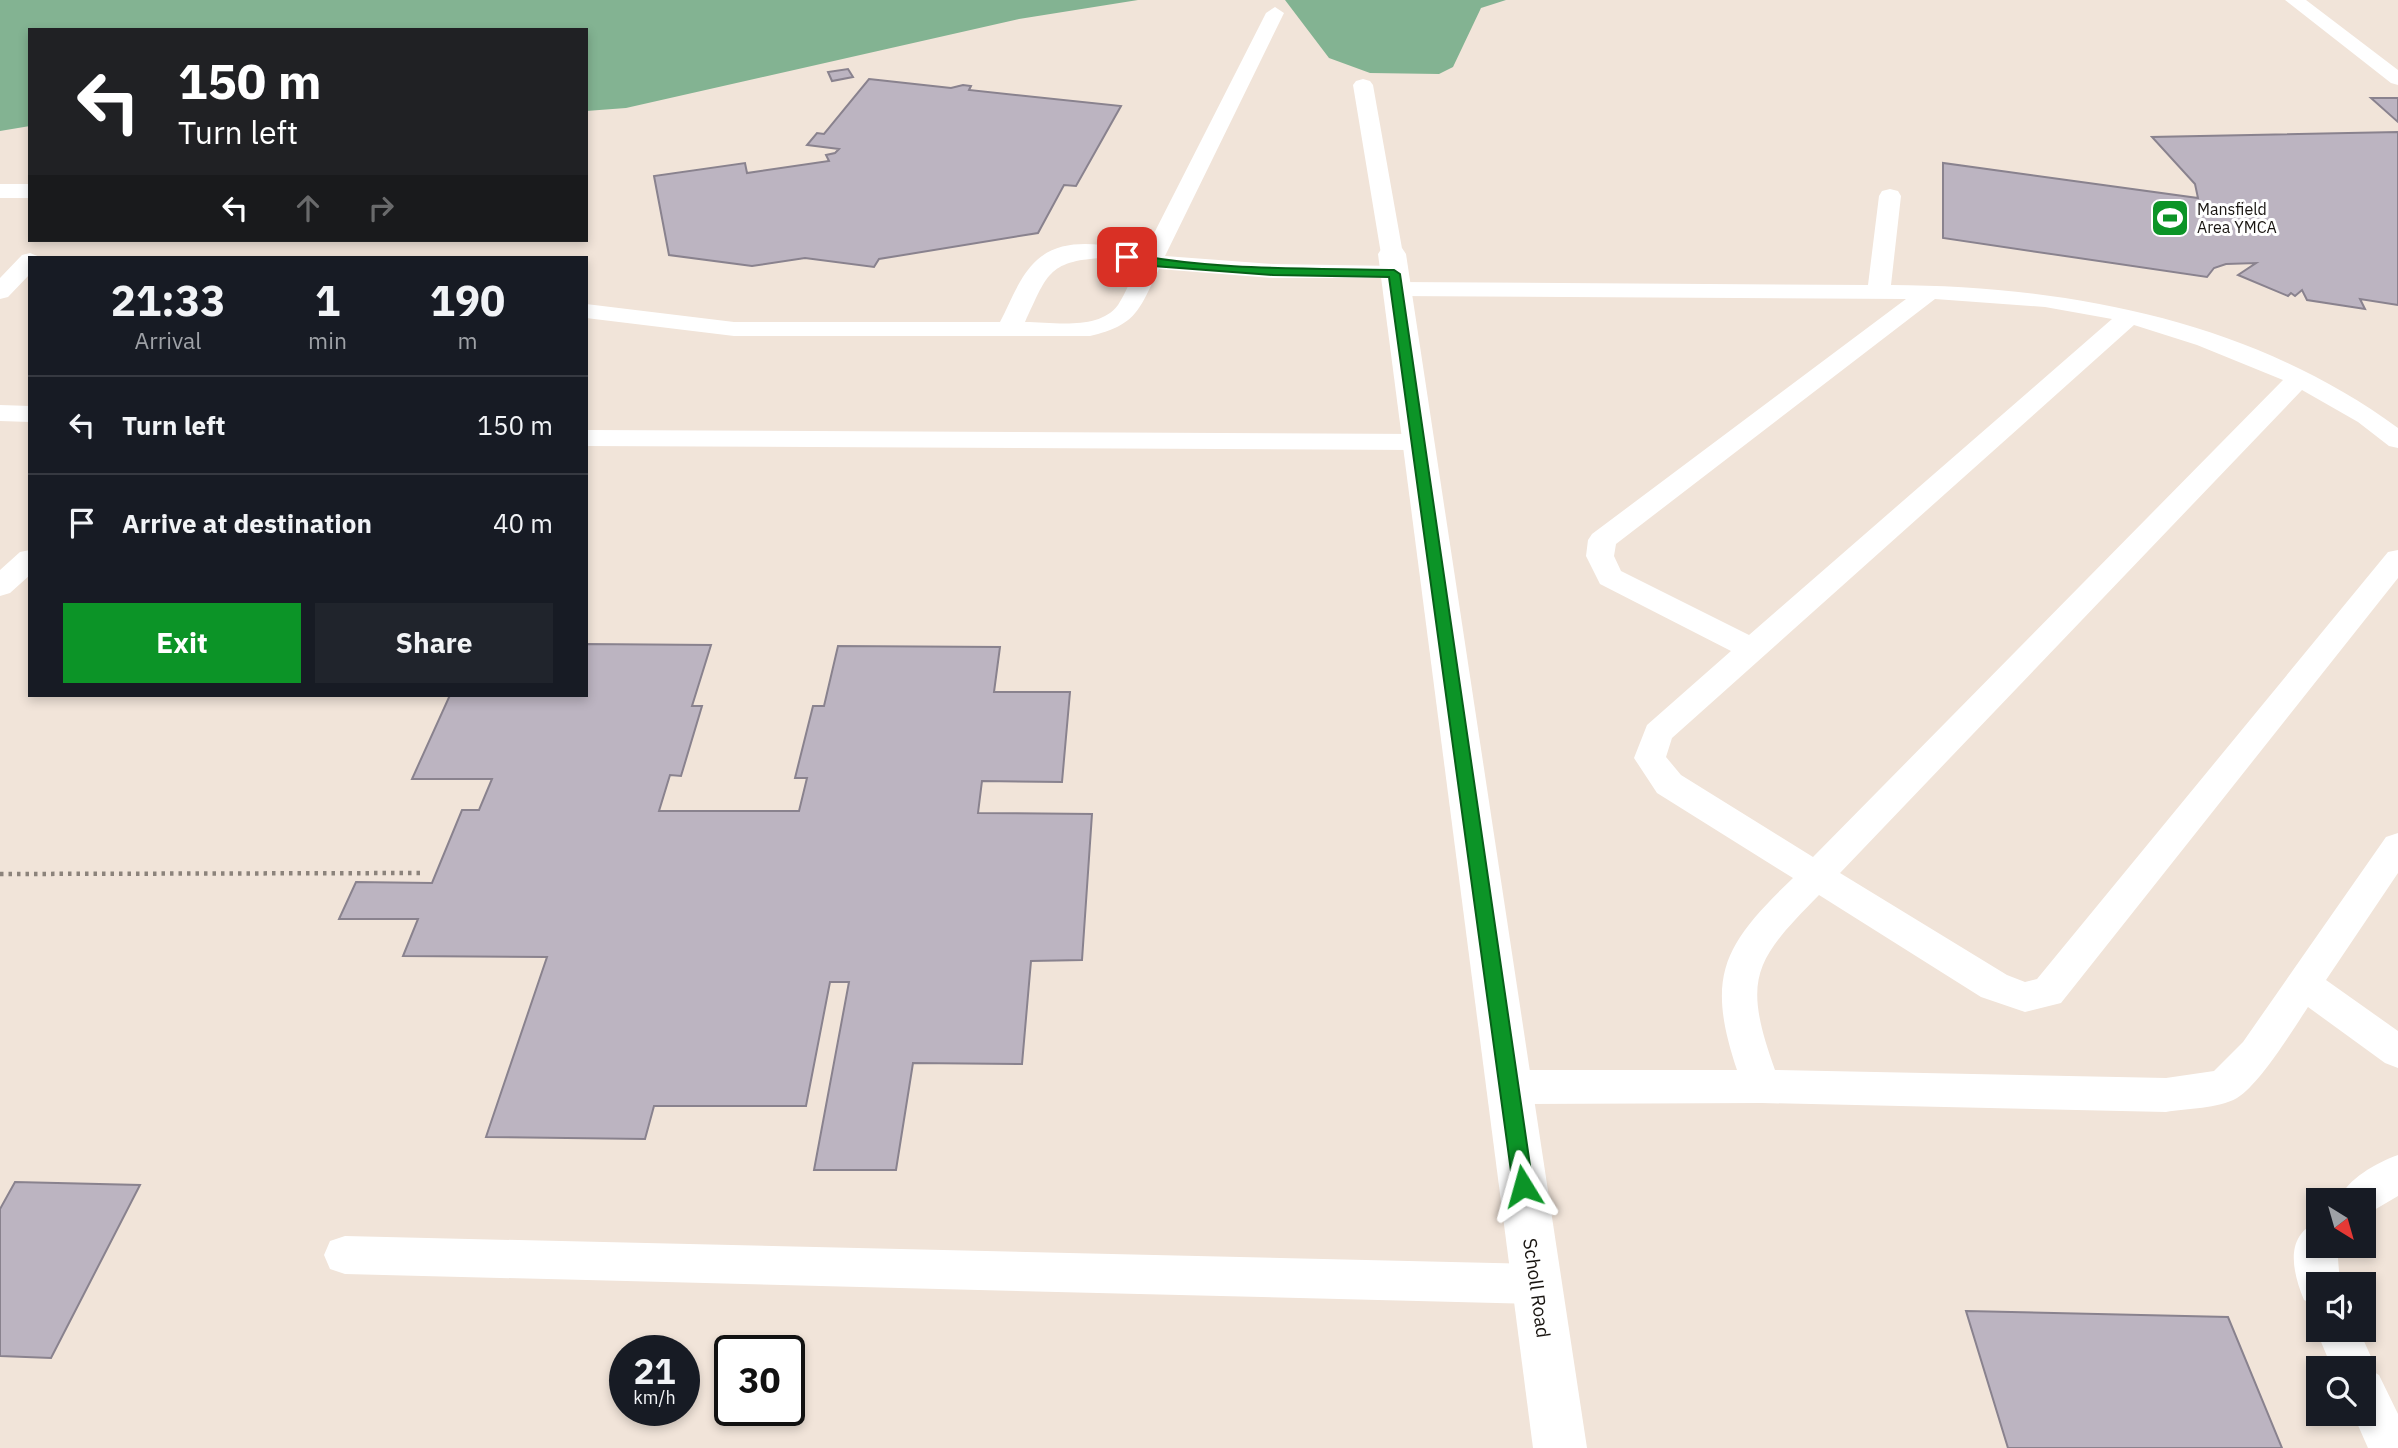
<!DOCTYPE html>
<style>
body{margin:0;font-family:"IBM Plex Sans",sans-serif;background:#20242c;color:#f1f3f6;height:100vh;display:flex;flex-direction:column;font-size:26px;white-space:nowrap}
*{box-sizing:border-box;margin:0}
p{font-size:23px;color:#9ea1a6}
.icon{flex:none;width:38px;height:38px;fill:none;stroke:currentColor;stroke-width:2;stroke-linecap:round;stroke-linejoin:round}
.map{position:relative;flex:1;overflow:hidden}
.details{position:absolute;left:28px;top:256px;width:560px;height:441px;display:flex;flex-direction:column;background:#171b24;border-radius:0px;box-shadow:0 4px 10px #0003}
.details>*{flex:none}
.hud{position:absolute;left:28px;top:28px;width:560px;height:214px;border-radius:0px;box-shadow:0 4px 10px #0003;background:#202124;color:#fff;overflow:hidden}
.needle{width:46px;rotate:143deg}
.fabs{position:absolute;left:2306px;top:1188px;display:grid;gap:14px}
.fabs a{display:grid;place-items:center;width:70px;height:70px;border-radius:0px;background:#171b24;box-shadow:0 4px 10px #0003;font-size:35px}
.speed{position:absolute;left:609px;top:1335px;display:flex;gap:14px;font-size:35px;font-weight:700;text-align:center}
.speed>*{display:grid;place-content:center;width:91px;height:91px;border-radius:50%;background:#171b24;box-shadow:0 4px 10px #0003;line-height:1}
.speed small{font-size:18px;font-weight:400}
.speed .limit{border:4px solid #111;border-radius:10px;background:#fff;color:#111}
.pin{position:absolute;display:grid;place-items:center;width:60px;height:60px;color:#fff;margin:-30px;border-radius:14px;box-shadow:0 4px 10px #0006}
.me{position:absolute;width:77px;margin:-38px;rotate:352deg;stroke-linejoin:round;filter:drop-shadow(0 0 5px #0008)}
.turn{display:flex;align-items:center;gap:24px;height:147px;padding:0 35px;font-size:32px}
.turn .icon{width:91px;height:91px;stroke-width:2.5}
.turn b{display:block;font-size:49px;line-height:60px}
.lanes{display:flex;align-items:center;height:66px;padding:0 35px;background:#0003;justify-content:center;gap:35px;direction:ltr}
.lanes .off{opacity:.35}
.eta{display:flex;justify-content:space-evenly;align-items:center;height:119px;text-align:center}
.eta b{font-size:42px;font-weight:800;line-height:49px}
.cta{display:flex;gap:14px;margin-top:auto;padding:14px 35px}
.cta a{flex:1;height:80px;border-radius:0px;background:#0c9427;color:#fff;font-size:28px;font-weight:800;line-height:80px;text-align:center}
.cta a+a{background:#20242c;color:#f1f3f6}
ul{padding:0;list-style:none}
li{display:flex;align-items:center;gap:21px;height:98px;padding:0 35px;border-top:2px solid #363941}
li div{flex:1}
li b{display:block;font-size:26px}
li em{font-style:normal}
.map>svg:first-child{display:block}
.forest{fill:#83b392}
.building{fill:#bcb4c1;stroke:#89828e;stroke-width:2}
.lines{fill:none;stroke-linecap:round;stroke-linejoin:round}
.path{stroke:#8c837b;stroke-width:4.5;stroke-dasharray:3.5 5;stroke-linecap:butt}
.service{fill:#fff;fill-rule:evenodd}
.minor{fill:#fff;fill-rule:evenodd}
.route{fill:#0c9427;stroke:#086019;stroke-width:2}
.labels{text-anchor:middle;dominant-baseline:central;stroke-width:6;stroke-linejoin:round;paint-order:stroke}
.far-poi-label{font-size:16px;fill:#191511;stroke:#fff;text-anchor:start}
.street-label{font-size:19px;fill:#191511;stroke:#fff}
</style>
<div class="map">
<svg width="2398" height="1448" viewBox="0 0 2398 1448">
<rect width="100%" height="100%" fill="#f1e4d9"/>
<path class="forest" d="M0 0H1138L1019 19 626 108 586 111V30H30V126L0 131Z
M1285 0H1506L1481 8 1453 67 1439 74 1370 73 1329 58Z"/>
<path class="building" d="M848 69 853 77 832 81 828 72Z
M869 79 951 88 963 85 971 86 969 90 1121 106 1076 186 1064 185 1038 233 879 259 874 267 805 258 752 266 669 255 654 176 745 163 747 173 829 161 826 155 835 153 839 149 807 145 817 133 824 134Z
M2371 98H2398V122Z
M2398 132V305L2360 299 2365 309 2307 300 2302 290 2295 296 2291 293 2288 296 2238 275 2256 263 2226 264 2214 268 2207 277 1943 238V163L2198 198 2195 184 2152 137Z
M586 644 711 645 692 706H702L681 776 670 775 659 811H799L807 778H795L813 706H824L838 646 1000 647 994 692H1070L1062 782 982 781 978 813 1092 814 1082 960 1031 961 1022 1064 913 1063 896 1170H814L849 982H830L806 1106H654L645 1139 486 1137 547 957 403 956 418 919H339L356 882 432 883 462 810H479L492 779H412L450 695H586Z
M15 1182 140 1185 51 1358 0 1356V1209Z
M1966 1311 2228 1317 2282 1448H2008Z"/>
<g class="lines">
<path class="path" d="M0 874 423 873"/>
<path class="service" d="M2285 0H2306L2398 70V85L2391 83Z
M1275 7 1284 13 1165 256 1273 264 1394 266 1402 268 1406 273 1402 278H1273L1159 269C1139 310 1137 325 1090 336H734L586 318V304L734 322H1000C1011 301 1020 275 1037 260 1066 234 1111 246 1144 253L1266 13ZM1102 258 1138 266C1131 278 1126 293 1118 305 1099 331 1053 322 1025 322 1047 276 1047 261 1102 258Z
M1363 79 1370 81 1373 85 1403 254 1400 259H1384L1381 254 1353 85 1356 81Z
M0 184H30V198H0Z
M1890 189 1898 191 1901 196 1891 285C2068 286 2253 321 2398 428V448L2389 446 2358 422 2302 390 1840 873 2007 975 2025 982 2037 979 2388 552 2398 550V578L2061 1003 2025 1012 1981 997 1819 895C1754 961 1742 978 1775 1070L2166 1078 2214 1071 2243 1042 2386 837 2398 833V873L2326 980 2398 1031V1068L2385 1063 2308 1007C2292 1031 2260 1084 2237 1098 2218 1109 2187 1108 2166 1112L1762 1103 1509 1104 1496 1099 1490 1087 1496 1075 1509 1070H1737C1705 975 1724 944 1793 878L1657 793 1634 758 1647 725 1731 651 1600 584 1586 556 1588 540 1592 534 1906 299 1397 296 1389 294 1385 289 1389 284 1397 282 1868 285 1879 196 1882 191ZM1935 299 2045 307 2112 319 1749 635 1621 571 1614 556 1616 544ZM2134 325 2197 345 2283 380 1813 857 1681 775 1666 757 1672 738Z
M30 253 40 257H30V274L8 297 0 299V278L22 255Z
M0 405 30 406V422L0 421Z
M586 430 1418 434 1427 436 1431 442 1427 448 1418 450 586 446Z
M30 550V575L10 593 0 596V570L20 552Z
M2398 1155V1196L2364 1216V1200H2339C2347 1179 2376 1163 2398 1155Z
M2319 1221V1246H2337L2340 1284H2319V1306L2304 1300C2292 1271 2284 1235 2319 1221Z
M345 1236 1537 1264 1552 1270 1558 1284 1552 1298 1537 1304 345 1274 330 1269 324 1255 330 1241Z
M2319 1323V1330H2359L2376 1368 2374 1372 2379 1375 2398 1414V1448H2368L2353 1414H2364V1368H2332L2316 1330Z"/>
<path class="minor" d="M1392 246 1402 248 1406 254 1587 1448H1533L1378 254 1382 248Z"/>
</g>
<path class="route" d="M1127 253C1214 271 1306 268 1394 270L1400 274 1533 1186 1530 1192 1523 1195 1516 1192 1513 1186 1389 277 1273 275 1153 266 1123 259 1122 257Z"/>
<defs>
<symbol id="stadium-square" viewBox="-11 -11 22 22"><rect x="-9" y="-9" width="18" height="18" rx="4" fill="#0c9427" stroke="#fff"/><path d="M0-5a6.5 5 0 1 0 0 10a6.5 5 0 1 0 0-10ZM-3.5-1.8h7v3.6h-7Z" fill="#fff"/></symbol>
</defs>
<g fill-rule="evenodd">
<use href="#stadium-square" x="2148" y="196" width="44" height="44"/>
</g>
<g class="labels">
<g class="far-poi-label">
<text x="2197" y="209">Mansfield<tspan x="2197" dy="18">Area YMCA</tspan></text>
</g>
<g class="street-label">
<text transform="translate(1537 1288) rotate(82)">Scholl Road</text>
</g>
</g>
</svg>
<div class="fabs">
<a><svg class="needle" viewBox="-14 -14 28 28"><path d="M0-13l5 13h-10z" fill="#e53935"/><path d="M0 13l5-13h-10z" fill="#9ea1a6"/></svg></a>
<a><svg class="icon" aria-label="sound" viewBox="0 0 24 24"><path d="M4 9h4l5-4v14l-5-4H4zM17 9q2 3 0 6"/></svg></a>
<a><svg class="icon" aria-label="search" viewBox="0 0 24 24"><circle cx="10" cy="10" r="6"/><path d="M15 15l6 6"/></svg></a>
</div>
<div class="speed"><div>21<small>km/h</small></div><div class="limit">30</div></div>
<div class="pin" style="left:1127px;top:257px;background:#d93025"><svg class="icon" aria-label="arrive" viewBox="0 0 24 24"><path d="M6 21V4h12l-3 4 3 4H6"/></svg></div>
<svg class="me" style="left:1523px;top:1186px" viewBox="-20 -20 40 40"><path d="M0-17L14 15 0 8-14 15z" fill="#0c9427" stroke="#fff" stroke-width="4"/></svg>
<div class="hud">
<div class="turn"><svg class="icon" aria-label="left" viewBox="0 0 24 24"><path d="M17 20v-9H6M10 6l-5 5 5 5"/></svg><div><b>150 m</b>Turn left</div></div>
<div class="lanes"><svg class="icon" aria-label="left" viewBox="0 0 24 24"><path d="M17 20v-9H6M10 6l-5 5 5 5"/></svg><svg class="icon off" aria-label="ahead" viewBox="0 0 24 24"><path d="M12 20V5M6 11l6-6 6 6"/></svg><svg class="icon off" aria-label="right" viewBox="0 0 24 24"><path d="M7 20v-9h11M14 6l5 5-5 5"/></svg></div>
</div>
<section class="details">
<div class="eta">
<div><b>21:33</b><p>Arrival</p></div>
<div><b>1</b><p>min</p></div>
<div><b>190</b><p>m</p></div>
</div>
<ul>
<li><svg class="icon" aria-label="left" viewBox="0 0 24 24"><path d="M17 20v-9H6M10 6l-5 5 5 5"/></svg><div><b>Turn left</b></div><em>150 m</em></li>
<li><svg class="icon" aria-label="arrive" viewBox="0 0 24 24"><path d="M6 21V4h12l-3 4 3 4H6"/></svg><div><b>Arrive at destination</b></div><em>40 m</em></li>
</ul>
<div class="cta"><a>Exit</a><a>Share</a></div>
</section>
</div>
